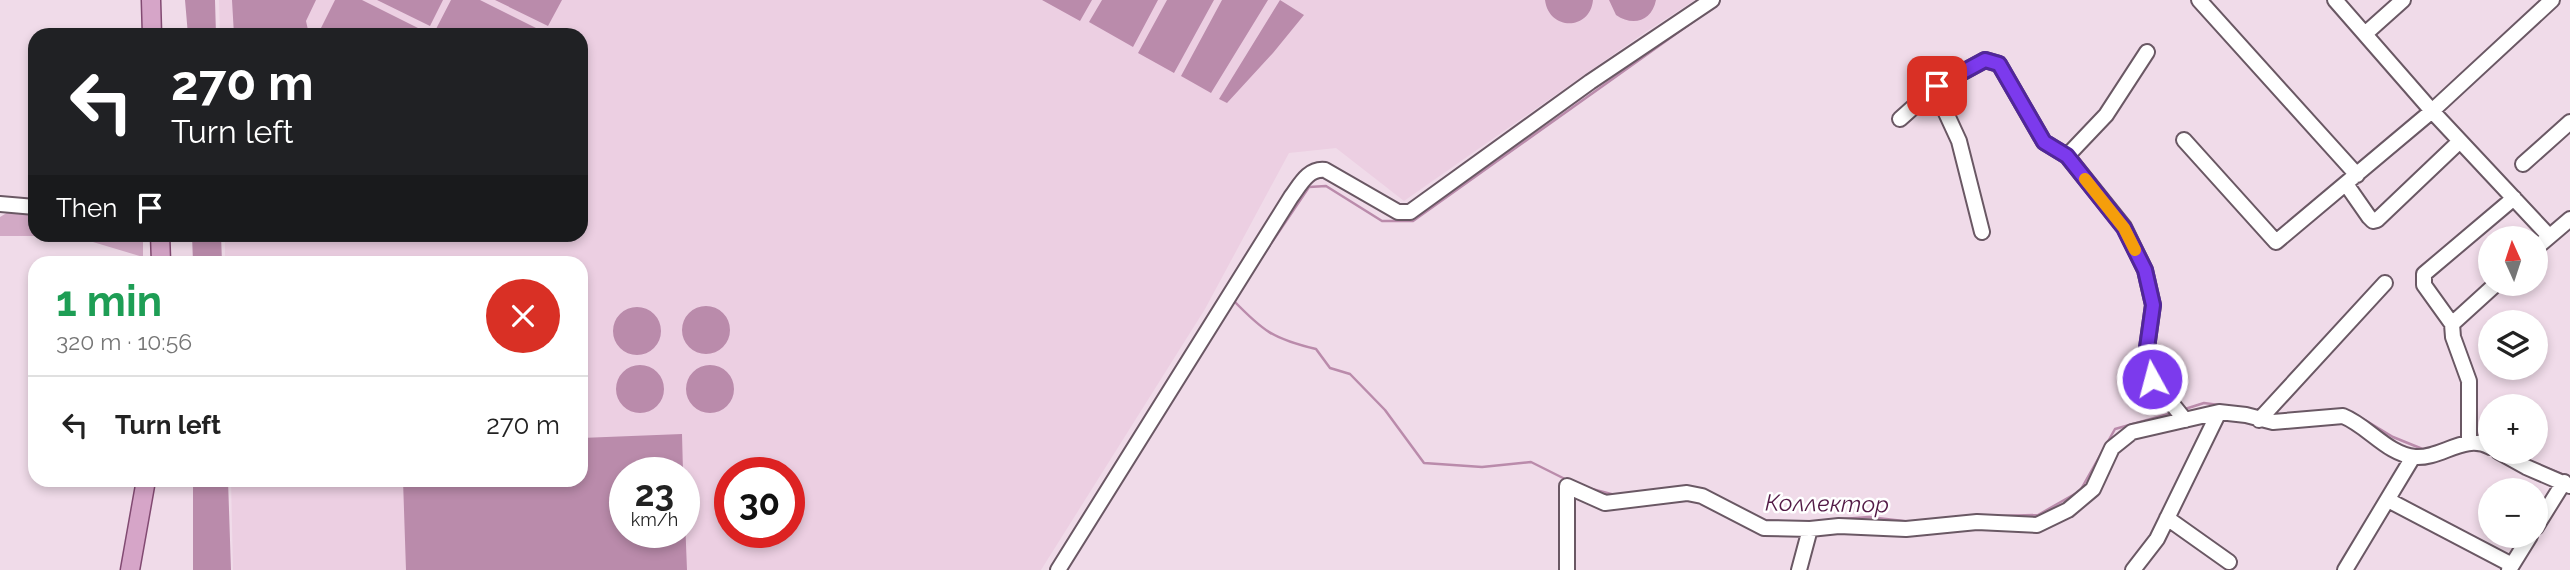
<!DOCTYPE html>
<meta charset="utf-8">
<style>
body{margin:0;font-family:Raleway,sans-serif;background:#f6f6f6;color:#222;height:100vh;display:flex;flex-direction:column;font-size:26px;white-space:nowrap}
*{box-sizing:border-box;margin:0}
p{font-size:23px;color:#767676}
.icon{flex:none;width:38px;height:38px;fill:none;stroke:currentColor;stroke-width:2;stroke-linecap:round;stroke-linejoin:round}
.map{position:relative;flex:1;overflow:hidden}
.details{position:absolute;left:28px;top:256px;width:560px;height:231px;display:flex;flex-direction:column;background:#fff;border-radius:21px;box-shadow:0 4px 10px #0003}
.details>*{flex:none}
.banner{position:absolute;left:28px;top:28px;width:560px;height:214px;border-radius:21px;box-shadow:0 4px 10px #0003;background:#202124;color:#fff;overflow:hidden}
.needle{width:46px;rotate:357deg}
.buttons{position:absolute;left:2478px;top:226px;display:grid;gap:14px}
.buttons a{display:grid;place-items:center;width:70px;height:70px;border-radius:50%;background:#fff;box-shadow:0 4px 10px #0003;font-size:35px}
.speed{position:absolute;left:609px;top:457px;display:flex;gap:14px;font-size:35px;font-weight:700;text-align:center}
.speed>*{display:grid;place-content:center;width:91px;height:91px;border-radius:50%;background:#fff;box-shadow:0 4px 10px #0003;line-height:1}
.speed small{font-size:18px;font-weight:400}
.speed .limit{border:10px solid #d22;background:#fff;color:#111}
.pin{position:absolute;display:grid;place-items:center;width:60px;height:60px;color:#fff;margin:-30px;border-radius:14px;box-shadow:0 4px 10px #0006}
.me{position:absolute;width:77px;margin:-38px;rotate:353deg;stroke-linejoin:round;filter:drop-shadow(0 0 5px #0008)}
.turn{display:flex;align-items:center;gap:24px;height:147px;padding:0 28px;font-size:32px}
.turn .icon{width:91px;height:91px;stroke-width:2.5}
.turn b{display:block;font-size:49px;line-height:60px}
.then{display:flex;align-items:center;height:66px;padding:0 28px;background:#0003;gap:14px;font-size:26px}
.round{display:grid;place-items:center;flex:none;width:74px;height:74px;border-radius:37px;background:#f6f6f6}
.head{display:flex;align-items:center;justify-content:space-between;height:119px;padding:0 28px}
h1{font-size:42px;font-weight:700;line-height:52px;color:#1e9e55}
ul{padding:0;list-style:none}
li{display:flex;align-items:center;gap:21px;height:98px;padding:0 28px;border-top:2px solid #e0e0e0}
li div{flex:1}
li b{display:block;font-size:26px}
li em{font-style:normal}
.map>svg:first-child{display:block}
.built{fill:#eccfe2;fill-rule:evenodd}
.green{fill:#d2a9c5}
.water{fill:#ba8bab}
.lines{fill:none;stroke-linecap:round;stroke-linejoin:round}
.stream{stroke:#ba8bab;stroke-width:2.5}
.minor-casing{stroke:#6a5864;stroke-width:18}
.major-casing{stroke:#824a72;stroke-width:21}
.minor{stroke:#fff;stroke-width:14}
.major{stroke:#d6a5c8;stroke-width:18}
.route-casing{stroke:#51269a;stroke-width:18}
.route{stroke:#7c3aed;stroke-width:12}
.slow{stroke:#f59e0b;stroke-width:12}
.labels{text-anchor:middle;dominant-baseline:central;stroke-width:5;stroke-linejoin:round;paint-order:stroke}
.water-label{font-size:23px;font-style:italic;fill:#531a46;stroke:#fff}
</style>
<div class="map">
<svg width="2570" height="570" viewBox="0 0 2570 570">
<rect width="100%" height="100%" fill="#f0dbe9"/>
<path class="built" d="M219 0H1695L1644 33 1404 201 1336 148 1289 153 1205 309 1041 570H233L231 480H581V262H225V235L581 234V35H220ZM625 472H684V532H625ZM730 472H789V532H730Z"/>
<path class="green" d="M10 211 35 212V234L143 235V257L73 236H0V217Z"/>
<path class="water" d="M185 0H215L216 35H188Z
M232 0H316L306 21 308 30 318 35H234Z
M335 0H362L428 33 427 35H330L320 30Z
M377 0H443L430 26Z
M451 0H480L544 32 543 35H448L436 29Z
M495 0H562L548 26Z
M1042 0H1092L1080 21Z
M1102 0H1158L1133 47 1089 22Z
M1167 0H1214L1174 73 1138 53Z
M1222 0H1268L1211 93 1181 76Z
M1280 0 1304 15 1273 53 1227 103 1219 99Z
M1545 0H1593C1590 31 1549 31 1545 0Z
M1609 0H1656C1652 21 1633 27 1616 15Z
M192 235H221L222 262H193Z
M682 330a24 24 0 1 1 48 0a24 24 0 1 1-48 0Z
M613 331a24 24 0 1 1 48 0a24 24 0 1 1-48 0Z
M686 389a24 24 0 1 1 48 0a24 24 0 1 1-48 0Z
M616 389a24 24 0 1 1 48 0a24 24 0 1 1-48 0Z
M682 434 683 472H625V532H684V492L687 570H406L403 480H581V438Z
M193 480H228L231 570H193Z"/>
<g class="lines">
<path class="stream" d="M1262 257 1309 187 1326 186 1382 221H1413L1694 21
M1233 300C1263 331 1273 339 1316 349L1330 368 1350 374 1385 410 1424 463 1482 467 1531 462 1569 481
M2185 409 2204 403 2219 405
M2302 413 2330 410
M2350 413 2355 414 2393 437 2425 450 2465 436
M2475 432 2490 440
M2513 452 2535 463
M2544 467 2570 477
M1588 488 1615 495
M1996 516 2038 515 2080 491 2115 429 2172 413
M1842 519 1869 517 1912 522
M1762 520 1794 522"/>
<defs>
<path id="minor" d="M2199 0 2357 175
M2335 0 2432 111 2549 236
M2365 34 2403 0
M1935 89 1959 141 1982 232
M1900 119 1937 86 1985 60 1999 64 2044 142 2067 156 2124 227 2145 270 2153 305 2146 355 2152 379 2185 420
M2184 140 2276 242 2432 111 2552 0
M2067 156 2106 115 2147 52
M2523 164 2570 122
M2346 184 2369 217 2373 221 2377 220 2460 141
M0 204 35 207
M2536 248 2570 219
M2452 324 2424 285V274L2514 198
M2259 420 2385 283
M2469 443V381L2453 337 2452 324 2496 284
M2499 452 2526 467 2570 486
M2388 500 2512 565
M2167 518 2229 562
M2536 527 2564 482
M1058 570 1291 197C1300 185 1308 168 1325 170L1398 212H1410L1590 82 1712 0
M1567 570V486L1605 503 1687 493 1702 496 1764 528 1810 529 1839 526 1906 529 1977 522 2037 525 2068 510 2093 489 2112 448 2132 432 2219 412 2246 415 2273 422 2343 416C2368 426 2387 454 2415 457 2441 459 2465 433 2490 447
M1799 570 1810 529
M2133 570 2157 539 2219 412
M2345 570 2413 457
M2509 570 2530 536"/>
<path id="major" d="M151 0 152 35
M160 234 161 262
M130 570 146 480"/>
</defs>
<use href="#minor" class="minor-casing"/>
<use href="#major" class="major-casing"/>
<use href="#minor" class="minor"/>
<use href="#major" class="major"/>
</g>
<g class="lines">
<defs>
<path id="route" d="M1937 86 1985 60 1999 64 2044 142 2067 156 2124 228 2145 270 2153 305 2146 355 2152 379"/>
</defs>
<use href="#route" class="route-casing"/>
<use href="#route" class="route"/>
<path class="slow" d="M2085 179 2124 228 2135 250"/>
</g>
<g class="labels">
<g class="water-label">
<text transform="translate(1827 503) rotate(1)">Коллектор</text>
</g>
</g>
</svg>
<div class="buttons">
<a><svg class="needle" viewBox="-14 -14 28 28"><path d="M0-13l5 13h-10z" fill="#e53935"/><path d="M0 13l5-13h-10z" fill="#767676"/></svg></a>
<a><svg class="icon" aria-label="layers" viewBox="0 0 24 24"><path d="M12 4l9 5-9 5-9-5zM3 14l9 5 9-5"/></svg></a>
<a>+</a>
<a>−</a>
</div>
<div class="speed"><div>23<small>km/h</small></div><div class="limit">30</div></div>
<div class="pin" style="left:1937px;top:86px;background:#d93025"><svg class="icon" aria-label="arrive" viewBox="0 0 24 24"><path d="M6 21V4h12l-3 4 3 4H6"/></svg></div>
<svg class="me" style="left:2152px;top:379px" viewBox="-20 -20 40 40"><circle r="17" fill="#7c3aed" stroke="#fff" stroke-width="3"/><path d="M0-11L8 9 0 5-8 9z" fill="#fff"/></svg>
<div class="banner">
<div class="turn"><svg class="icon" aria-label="left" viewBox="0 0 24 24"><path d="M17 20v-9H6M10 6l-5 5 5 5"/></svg><div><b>270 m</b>Turn left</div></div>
<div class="then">Then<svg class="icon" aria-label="arrive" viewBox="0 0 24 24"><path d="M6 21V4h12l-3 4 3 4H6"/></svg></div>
</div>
<section class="details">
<div class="head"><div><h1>1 min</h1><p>320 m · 10:56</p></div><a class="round" style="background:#d93025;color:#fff"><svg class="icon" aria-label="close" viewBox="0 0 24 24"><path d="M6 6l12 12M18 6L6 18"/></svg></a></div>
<ul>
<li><svg class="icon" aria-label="left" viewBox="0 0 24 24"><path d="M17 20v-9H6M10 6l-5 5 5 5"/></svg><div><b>Turn left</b></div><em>270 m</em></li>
</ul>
</section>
</div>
